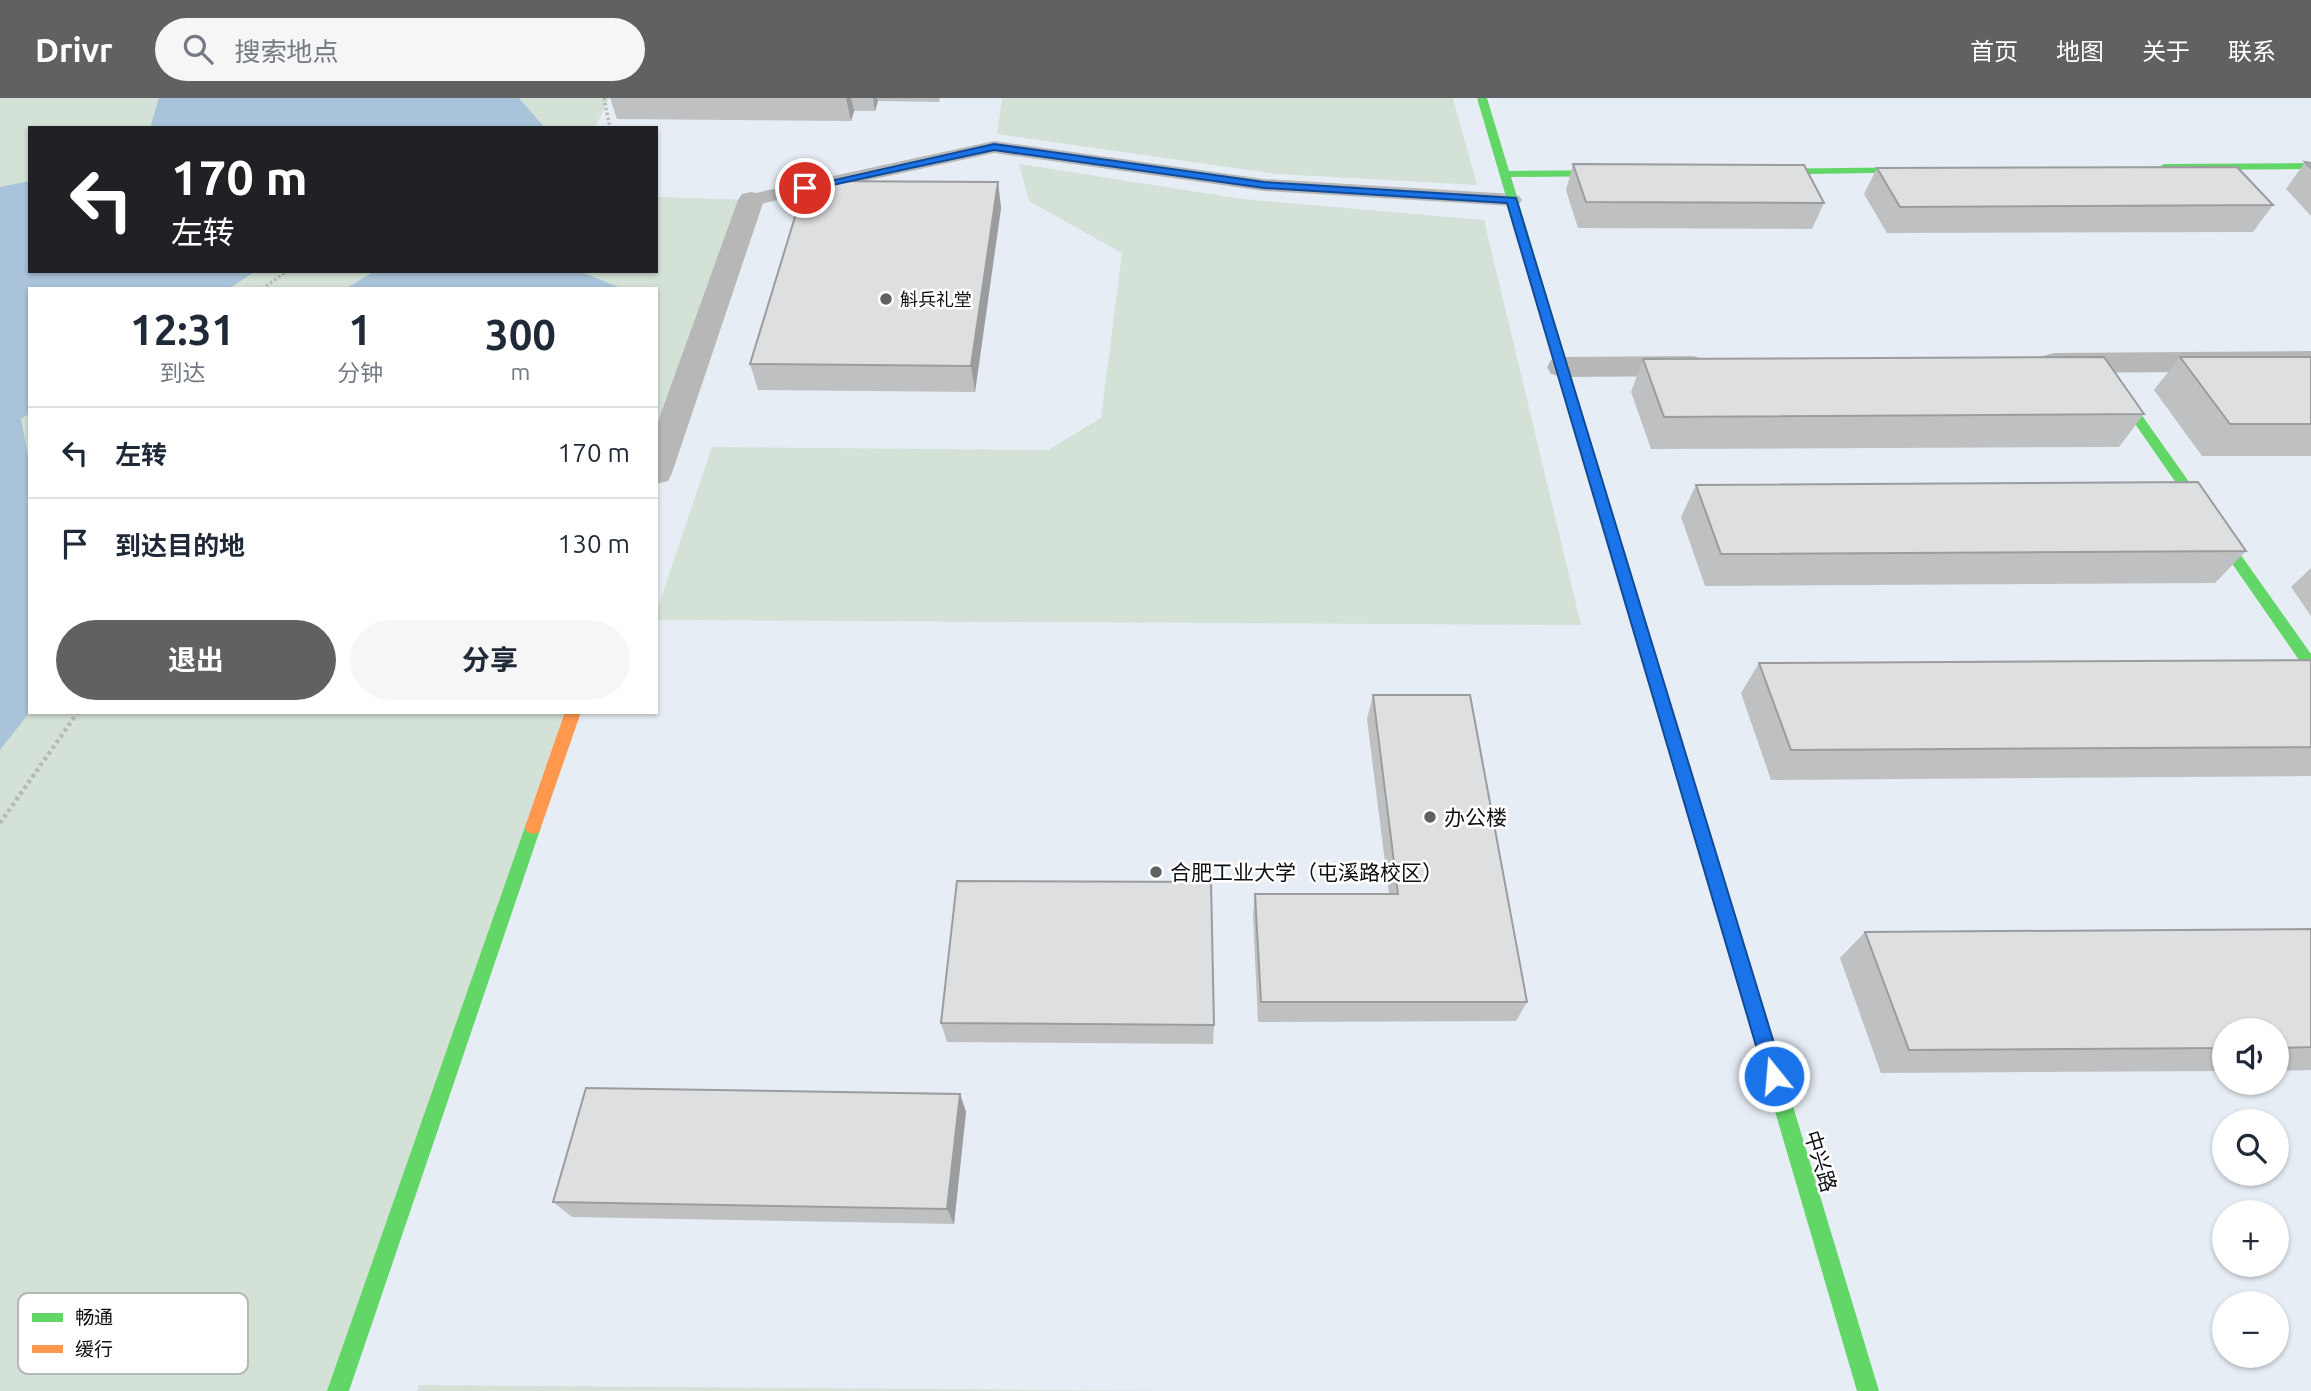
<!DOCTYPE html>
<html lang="zh">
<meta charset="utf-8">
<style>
body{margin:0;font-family:Ubuntu,"Noto Sans SC",sans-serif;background:#f6f6f7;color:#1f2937;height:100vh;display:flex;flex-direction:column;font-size:26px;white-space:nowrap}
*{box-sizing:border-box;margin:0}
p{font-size:23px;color:#747a83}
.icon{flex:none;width:38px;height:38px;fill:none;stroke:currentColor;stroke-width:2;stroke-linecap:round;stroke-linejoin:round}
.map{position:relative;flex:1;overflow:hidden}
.details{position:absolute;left:28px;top:189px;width:630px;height:427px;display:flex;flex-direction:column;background:#fff;border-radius:0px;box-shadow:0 2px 5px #0004}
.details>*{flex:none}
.hud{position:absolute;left:28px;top:28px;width:630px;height:147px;border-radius:0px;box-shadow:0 2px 5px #0004;background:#202124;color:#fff;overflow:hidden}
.fabs{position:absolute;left:2212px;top:920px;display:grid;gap:14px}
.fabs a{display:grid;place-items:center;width:77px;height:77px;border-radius:50%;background:#fff;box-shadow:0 2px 5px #0004;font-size:35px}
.pin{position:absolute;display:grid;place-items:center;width:60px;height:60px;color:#fff;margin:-30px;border:4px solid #fff;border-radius:50%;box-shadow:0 2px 7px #0007}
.me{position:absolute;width:77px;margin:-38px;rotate:343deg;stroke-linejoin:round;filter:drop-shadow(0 0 5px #0008)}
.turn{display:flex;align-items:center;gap:24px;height:147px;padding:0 28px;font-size:32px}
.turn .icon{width:91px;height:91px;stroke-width:2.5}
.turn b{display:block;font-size:49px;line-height:60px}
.eta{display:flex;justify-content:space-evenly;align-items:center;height:119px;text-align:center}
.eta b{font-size:42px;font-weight:700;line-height:49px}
.button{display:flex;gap:14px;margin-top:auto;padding:14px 28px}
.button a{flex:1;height:80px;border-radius:42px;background:#5f6163;color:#fff;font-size:28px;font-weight:700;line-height:80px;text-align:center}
.button a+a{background:#f6f6f7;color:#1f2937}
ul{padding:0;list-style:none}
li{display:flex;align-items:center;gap:21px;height:91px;padding:0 28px;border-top:2px solid #e0e1e3}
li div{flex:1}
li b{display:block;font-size:26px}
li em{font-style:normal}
header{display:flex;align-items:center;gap:42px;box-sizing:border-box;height:98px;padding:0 35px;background:#5f6163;color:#fff}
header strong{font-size:33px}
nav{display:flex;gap:38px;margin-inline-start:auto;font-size:24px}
.search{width:490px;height:63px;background:#f6f6f7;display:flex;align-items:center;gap:18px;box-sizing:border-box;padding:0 24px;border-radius:38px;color:#747a83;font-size:26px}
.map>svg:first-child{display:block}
.built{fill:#e6edf4;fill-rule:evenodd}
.green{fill:#d3e1d6}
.water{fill:#a9c3da}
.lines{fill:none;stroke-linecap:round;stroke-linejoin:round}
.path-far1{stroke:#b9b9ba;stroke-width:3.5;stroke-dasharray:2.5 2.5;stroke-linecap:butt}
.path{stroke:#b9b9ba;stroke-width:4.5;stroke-dasharray:3.5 3.5;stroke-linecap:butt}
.lane{fill:#b8b7b7;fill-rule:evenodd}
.street{fill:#b8b7b7;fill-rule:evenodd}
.fast{fill:#63d668;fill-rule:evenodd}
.slow{fill:#ff974d;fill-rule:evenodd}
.wall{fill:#bec0c2}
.shaded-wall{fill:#9b9c9e}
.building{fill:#dddfe1;stroke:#9b9c9e;stroke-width:2}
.route{fill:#1a73e8;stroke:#114b97;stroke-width:2}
.poi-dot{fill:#5f6163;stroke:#fff;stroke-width:2.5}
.labels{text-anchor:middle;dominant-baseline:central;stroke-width:5;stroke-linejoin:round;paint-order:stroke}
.far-poi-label{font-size:18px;fill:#0d0f11;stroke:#fff;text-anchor:start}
.poi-label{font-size:21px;fill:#0d0f11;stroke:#fff;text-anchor:start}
.street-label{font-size:21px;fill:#0d0f11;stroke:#fff}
.key{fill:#fff;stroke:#b6b7b8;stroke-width:2}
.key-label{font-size:19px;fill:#0d0f11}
</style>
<header>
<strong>Drivr</strong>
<div class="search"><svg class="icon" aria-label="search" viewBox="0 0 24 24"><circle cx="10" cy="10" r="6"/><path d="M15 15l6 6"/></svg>搜索地点</div>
<nav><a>首页</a><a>地图</a><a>关于</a><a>联系</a></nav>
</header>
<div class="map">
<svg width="2311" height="1293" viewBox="0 0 2311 1293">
<rect width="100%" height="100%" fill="#f7fafc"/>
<path class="built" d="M0 0H2311V1293H0ZM30 30H656V173H30ZM30 191H656V614H30ZM2224 933H2277V985H2224ZM2224 1024H2277V1076H2224ZM2224 1115H2277V1167H2224ZM2224 1206H2277V1258H2224Z"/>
<path class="green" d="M0 0H609L595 30H30V173H656V99L751 102 656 375V191H30V614H573L338 1293H0Z
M1002 0H1453L1477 87 1277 76 997 36Z
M1019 66 1242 101 1484 122 1581 527 656 522V515L712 349 1048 352 1101 320 1122 155 1029 103Z
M419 1287 1169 1293H417Z"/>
<path class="water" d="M159 0H519L545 30H150Z
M30 83V173H256L228 191H30V315L21 321 30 369V614L0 652V89Z
M375 173H579L623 191H345Z"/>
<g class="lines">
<path class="path-far1" d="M604 0 610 30
M262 191 287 173"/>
<path class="path" d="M0 725 78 614"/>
<path class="lane" d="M994 43 1264 81 1512 96 1519 98 1522 102 1519 106 1512 108 1264 93 994 55 751 108 744 106 741 102 744 98 751 96Z"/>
<path class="street" d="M751 94 760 96 764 102 672 375 668 383 656 386V329L738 102 742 96Z
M2311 253V273L2054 275 2043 272 2039 265 2043 258 2054 255Z
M1693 258 1704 261 1708 268 1704 275 1693 278 1562 279 1551 276 1547 269 1551 262 1562 259Z"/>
<path class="fast" d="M1477 0H1487L1509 73 1621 72 1626 75 1621 78 1511 79 1654 553 1647 559 1640 553Z
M2311 65V71L2164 72 2159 69 2164 66Z
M1929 69 1933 70V74L1755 77 1750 74 1755 71Z
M2110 277 2114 278 2311 556V574L2306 572 2106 284 2104 281Z
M533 722 539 724 541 729 349 1293H327L525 729 527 724Z
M1737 845 1743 847 1746 853 1879 1293H1857L1728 853 1731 847Z"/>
<path class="slow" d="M1647 547 1654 553 1746 853 1743 859 1737 861 1731 859 1728 853 1640 553Z
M565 614H581L541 729 539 734 533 736 527 734 525 729Z"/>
</g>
<path class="wall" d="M610 0H940L939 4 878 3 875 13H854L851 23 617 21Z
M2305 64 2311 65V118L2286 91Z
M1573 66 1824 105 1812 131 1578 130 1566 92Z
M1877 70 2273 107 2253 134 1887 135 1864 96Z
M998 84 1001 110 975 294 758 292 750 266Z
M2180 259H2311V358H2202L2154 292Z
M1643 261 2144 316 2119 349 1651 351 1631 294Z
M1696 387 2246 453 2215 485 1705 488 1681 419Z
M2311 470V518L2291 489Z
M2311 562V678L1771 682 1741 595 1759 565Z
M1373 597 1527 904 1516 923 1258 924 1253 817 1255 796H1389L1367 621Z
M2311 831V972L2277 973V933H2224V973L1881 975 1840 860 1865 834Z
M941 925 1214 927 1213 946 947 944Z
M960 996 966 1014 954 1126 572 1119 553 1104Z"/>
<path class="shaded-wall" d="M846 0H851L854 13 851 23Z
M873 0H877L878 3 875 13Z
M998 84 1001 110 975 294 971 268Z
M960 996 966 1014 954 1126 947 1111Z"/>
<path class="building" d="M2305 64 2311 65V70Z
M1573 66 1804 67 1824 105 1586 104Z
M2237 69 2273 107 1900 109 1877 70Z
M806 83 998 84 971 268 750 266Z
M2104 259 2144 316 1664 319 1643 261Z
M2180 259H2311V326H2230Z
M2198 384 2246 453 1721 456 1696 387Z
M2311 562V649L1791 652 1759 565Z
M1373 597H1470L1527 904H1261L1255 796H1398Z
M957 783 1211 784 1214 927 941 925Z
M2311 831V949L2277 950V933H2224V950L1909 952 1865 834Z
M586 990 960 996 947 1111 553 1104Z"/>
<path class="route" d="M994 46 1264 84 1516 100 1784 978 1781 984 1774 987 1767 984 1765 978 1507 105 1264 90 994 52 805 93 799 90Z"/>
<g class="poi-dot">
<circle cx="886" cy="201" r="7"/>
<circle cx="1430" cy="719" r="7"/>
<circle cx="1156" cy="774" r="7"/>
</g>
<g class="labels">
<g class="far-poi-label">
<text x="900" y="201">斛兵礼堂</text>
</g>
<g class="poi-label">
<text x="1444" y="719">办公楼</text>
<text x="1170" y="774">合肥工业大学（屯溪路校区）</text>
</g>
<g class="street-label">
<text transform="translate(1821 1063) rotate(73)">中兴路</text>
</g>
</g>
<rect x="18" y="1195" width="230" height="81" rx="10" class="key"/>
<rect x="32" y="1215" width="31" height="9" fill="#63d668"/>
<rect x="32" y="1247" width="31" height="8" fill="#ff974d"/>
<g class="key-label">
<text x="75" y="1226">畅通</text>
<text x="75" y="1258">缓行</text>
</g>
</svg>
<div class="fabs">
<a><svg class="icon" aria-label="sound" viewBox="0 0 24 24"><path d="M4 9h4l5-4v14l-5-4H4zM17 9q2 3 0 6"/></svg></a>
<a><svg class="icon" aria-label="search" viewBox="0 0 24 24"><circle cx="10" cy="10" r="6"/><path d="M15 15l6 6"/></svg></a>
<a>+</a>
<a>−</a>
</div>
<div class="pin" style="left:805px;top:90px;background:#d93025"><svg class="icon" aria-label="arrive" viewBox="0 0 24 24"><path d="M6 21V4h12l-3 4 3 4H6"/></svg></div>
<svg class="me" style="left:1774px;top:978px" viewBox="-20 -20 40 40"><circle r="17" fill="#1a73e8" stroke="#fff" stroke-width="3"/><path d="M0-11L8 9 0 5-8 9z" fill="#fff"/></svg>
<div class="hud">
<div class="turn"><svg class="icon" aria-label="left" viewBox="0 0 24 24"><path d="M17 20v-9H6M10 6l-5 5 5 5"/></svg><div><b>170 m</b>左转</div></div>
</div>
<section class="details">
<div class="eta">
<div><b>12:31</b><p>到达</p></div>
<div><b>1</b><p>分钟</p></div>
<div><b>300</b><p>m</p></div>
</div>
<ul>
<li><svg class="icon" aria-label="left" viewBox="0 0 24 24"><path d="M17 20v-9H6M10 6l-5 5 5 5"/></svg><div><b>左转</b></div><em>170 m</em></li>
<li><svg class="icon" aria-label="arrive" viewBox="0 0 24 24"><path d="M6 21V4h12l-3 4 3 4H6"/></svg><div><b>到达目的地</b></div><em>130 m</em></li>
</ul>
<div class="button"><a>退出</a><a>分享</a></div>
</section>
</div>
